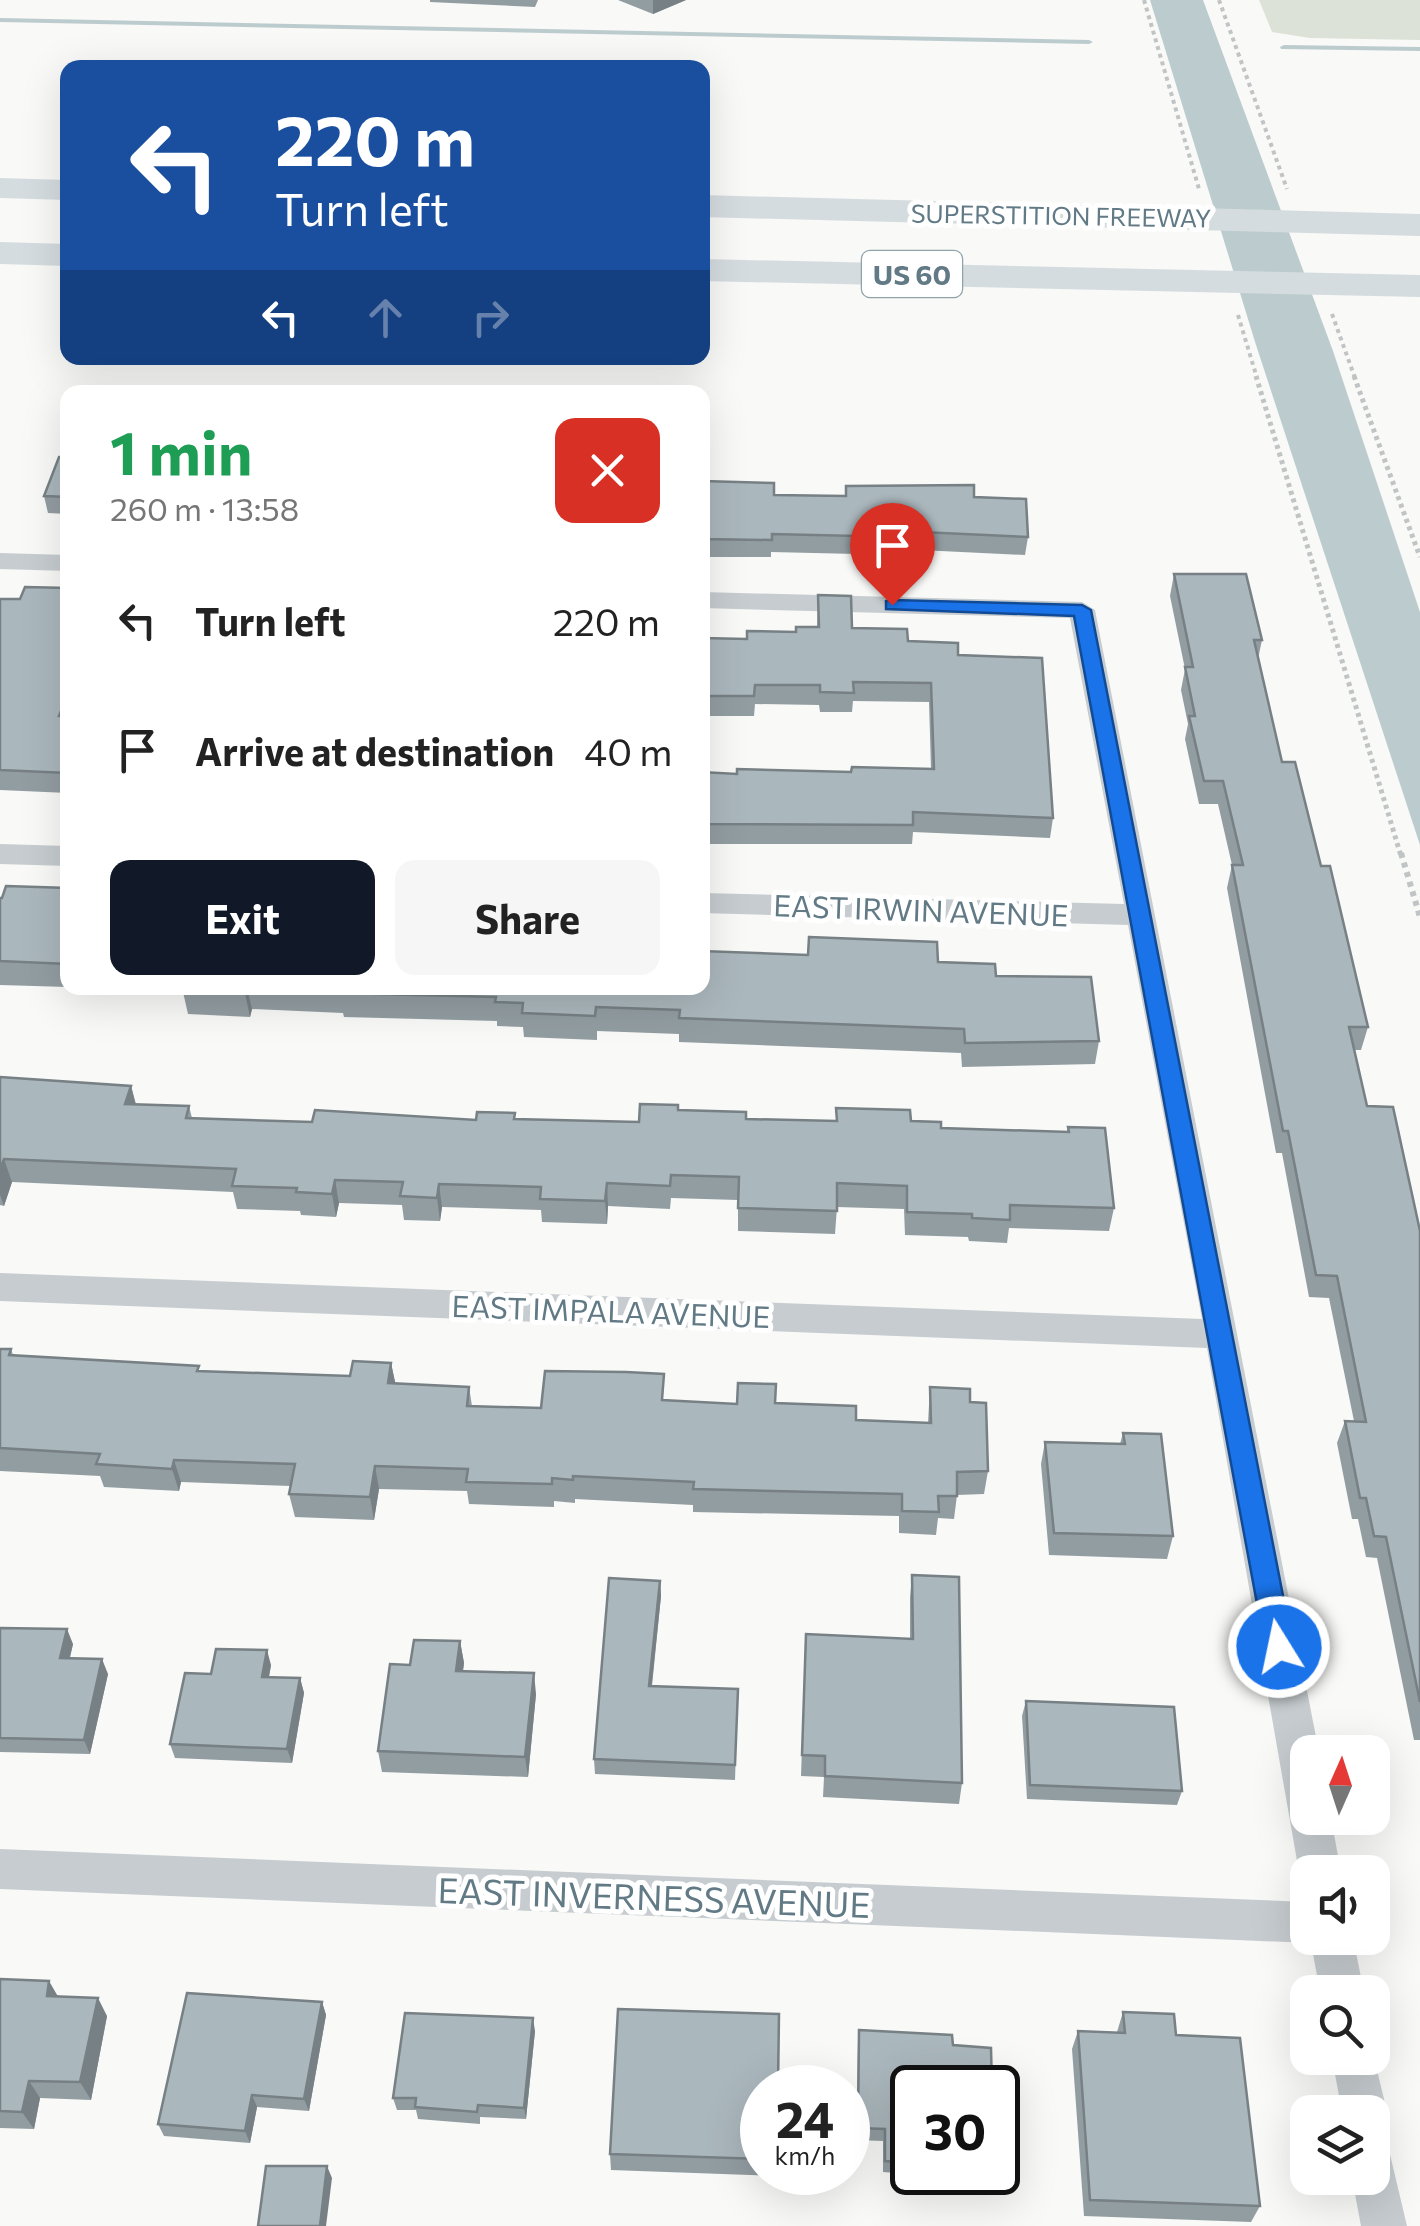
<!DOCTYPE html>
<meta charset="utf-8">
<style>
body{margin:0;font-family:Commissioner,sans-serif;background:#f6f6f6;color:#222;height:100vh;display:flex;flex-direction:column;font-size:38px;white-space:nowrap}
*{box-sizing:border-box;margin:0}
p{font-size:32px;color:#767676}
.icon{flex:none;width:55px;height:55px;fill:none;stroke:currentColor;stroke-width:2;stroke-linecap:round;stroke-linejoin:round}
.map{position:relative;flex:1;overflow:hidden}
.drawer{position:absolute;left:60px;top:385px;width:650px;height:610px;display:flex;flex-direction:column;background:#fff;border-radius:20px;box-shadow:0 10px 40px #0002}
.drawer>*{flex:none}
.top-card{position:absolute;left:60px;top:60px;width:650px;height:305px;border-radius:20px;box-shadow:0 10px 40px #0002;background:#1a4fa0;color:#fff;overflow:hidden}
.needle{width:65px;rotate:3deg}
.tools{position:absolute;left:1290px;top:1735px;display:grid;gap:20px}
.tools a{display:grid;place-items:center;width:100px;height:100px;border-radius:20px;background:#fff;box-shadow:0 10px 40px #0002;font-size:50px}
.speed{position:absolute;left:740px;top:2065px;display:flex;gap:20px;font-size:50px;font-weight:700;text-align:center}
.speed>*{display:grid;place-content:center;width:130px;height:130px;border-radius:50%;background:#fff;box-shadow:0 10px 40px #0002;line-height:1}
.speed small{font-size:25px;font-weight:400}
.speed .limit{border:5px solid #111;border-radius:15px;background:#fff;color:#111}
.pin{position:absolute;display:grid;place-items:center;width:85px;height:85px;color:#fff;margin:-102px -42px;border-radius:50% 50% 50% 0;rotate:-45deg;box-shadow:0 0 10px #0007}
.pin .icon{rotate:45deg}
.me{position:absolute;width:110px;margin:-55px;rotate:350deg;stroke-linejoin:round;filter:drop-shadow(0 0 8px #0008)}
.turn{display:flex;align-items:center;gap:35px;height:210px;padding:0 50px;font-size:45px}
.turn .icon{width:130px;height:130px;stroke-width:2.5}
.turn b{display:block;font-size:70px;line-height:85px}
.lanes{display:flex;align-items:center;height:95px;padding:0 50px;background:#0003;justify-content:center;gap:50px;direction:ltr}
.lanes .off{opacity:.35}
.round{display:grid;place-items:center;flex:none;width:105px;height:105px;border-radius:20px;background:#f6f6f6}
.summary{display:flex;align-items:center;justify-content:space-between;height:170px;padding:0 50px}
h1{font-size:60px;font-weight:700;line-height:75px;color:#1e9e55}
.cta{display:flex;gap:20px;margin-top:auto;padding:20px 50px}
.cta a{flex:1;height:115px;border-radius:20px;background:#111827;color:#fff;font-size:40px;font-weight:700;line-height:115px;text-align:center}
.cta a+a{background:#f6f6f6;color:#222}
ul{padding:0;list-style:none}
li{display:flex;align-items:center;gap:30px;height:130px;padding:0 50px}
li div{flex:1}
li b{display:block;font-size:38px}
li em{font-style:normal}
.map>svg:first-child{display:block}
.green{fill:#dce2d7}
.water{fill:#bcccce}
.lines{fill:none;stroke-linecap:round;stroke-linejoin:round}
.stream{fill:#bcccce;fill-rule:evenodd}
.path-far2{stroke:#c0c4c5;stroke-width:4;stroke-dasharray:4 4;stroke-linecap:butt}
.path-far1{stroke:#c0c4c5;stroke-width:5;stroke-dasharray:4 4;stroke-linecap:butt}
.path{stroke:#c0c4c5;stroke-width:6;stroke-dasharray:5 5;stroke-linecap:butt}
.minor{fill:#c6cccf;fill-rule:evenodd}
.motorway{fill:#d5dcdf;fill-rule:evenodd}
.wall{fill:#929da2}
.shaded-wall{fill:#778084}
.building{fill:#aab7bc;stroke:#778084;stroke-width:2.5}
.route{fill:#1a73e8;stroke:#114b97;stroke-width:2.5}
.labels{text-anchor:middle;dominant-baseline:central;stroke-width:10;stroke-linejoin:round;paint-order:stroke}
.far-street-label{font-size:25px;fill:#617a85;stroke:#fff}
.shield{fill:#fff;stroke:#90a2aa;stroke-width:2.5}
.shield-label{font-size:28px;font-weight:bold;fill:#617a85}
.street-label{font-size:30px;fill:#617a85;stroke:#fff}
.near-street-label{font-size:35px;fill:#617a85;stroke:#fff}
</style>
<div class="map">
<svg width="1420" height="2226" viewBox="0 0 1420 2226">
<rect width="100%" height="100%" fill="#f9f9f7"/>
<path class="green" d="M1259 0H1420V40L1310 38 1272 32Z"/>
<path class="water" d="M1150 0H1203L1333 351 1420 612V845L1256 345Z"/>
<g class="lines">
<path class="stream" d="M0 18 1089 40 1093 42 1089 44 0 22Z
M1284 45 1420 47V51L1281 49 1280 47Z"/>
<path class="path-far2" d="M1144 0 1199 189
M1219 0 1287 189
M1332 314 1355 378
M1238 315 1257 378"/>
<path class="path-far1" d="M1256 376 1401 856
M1354 376 1420 557"/>
<path class="path" d="M1401 853 1420 917"/>
<path class="minor" d="M0 553 68 555V571L0 569Z
M702 592 1082 602 1095 610 1319 1752H1308V1818H1331L1341 1872H1308V1887L1299 1872 1207 1348 0 1301V1273L1202 1319 1128 925 702 913V893L1124 904 1070 618 702 608Z
M0 844 68 846V866L0 864Z
M0 1849 1308 1902V1938H1353L1364 1992H1320L1311 1943 0 1889Z
M1372 2049 1387 2112 1380 2128 1372 2131V2112H1342L1332 2058H1372Z
M1372 2139 1388 2146 1407 2226H1361L1352 2178H1372Z"/>
<path class="motorway" d="M0 178 68 180V200L0 198Z
M702 195 1420 214V236L702 217Z
M0 242 68 244V266L0 264Z
M702 259 1420 275V297L702 281Z"/>
</g>
<path class="wall" d="M430 0H538L535 7 430 2Z
M618 0H686L653 14Z
M68 458V514L48 513 44 496Z
M702 481 774 495 974 497 1028 537 1025 555 899 549V555L771 552V557H702Z
M1174 574 1262 640 1258 659 1282 762 1321 866 1368 1027 1361 1050H1354L1367 1106 1420 1231V1740H1414L1377 1558 1366 1557 1358 1519H1352L1337 1443 1345 1421H1354L1329 1298 1309 1297 1282 1153H1276L1227 888 1232 865 1218 804H1199L1185 739 1188 724 1181 690 1185 669 1170 596Z
M68 588V793L0 790V599H20Z
M818 595 852 628 958 655 1053 818 1050 838 913 832 912 844H702V772L737 774 931 769 929 702 853 701 852 712H820L819 705 755 704 754 716H702V638L747 639 817 627Z
M68 888V987L0 985V898Z
M938 962 996 976 1099 1041 1095 1064 962 1067 961 1053 679 1042V1034L597 1031V1040L524 1037 523 1027 497 1026V1021L344 1017 343 1013 252 1009 250 1017 188 1014 183 992 74 988H702Z
M0 1077 131 1086 136 1104 189 1106 192 1118 312 1122 516 1119 639 1122 678 1110 746 1119 836 1121V1108L941 1128 1067 1132 1068 1127 1114 1208 1109 1231 1009 1228 1007 1243 969 1241 968 1237 905 1235 904 1209 837 1207 835 1234 738 1231V1200L671 1198 670 1209 608 1206 607 1224 542 1222 541 1210 442 1207 440 1221 404 1220 402 1205 339 1203 336 1217 301 1215 300 1211 237 1209 233 1192 12 1182 4 1206 0 1205Z
M0 1349H11L13 1355 201 1371 350 1376 391 1363 395 1383 469 1387 472 1406 541 1408 664 1400 737 1404 775 1403 856 1420 928 1423 930 1387 970 1402 988 1471 984 1494 957 1495 954 1519 938 1518 936 1535 899 1533V1516L693 1512V1505L575 1499V1503L554 1501V1507L469 1504 467 1491 379 1489 374 1520 295 1517 289 1494 291 1486 181 1482 179 1491 104 1487 100 1476 0 1471Z
M1123 1433 1173 1536 1167 1559 1049 1555 1041 1464 1045 1442 1120 1444Z
M912 1575 962 1783 959 1804 823 1797 824 1777 801 1776 805 1656 910 1639V1597Z
M660 1581 661 1596 652 1686 738 1689 735 1780 595 1774 594 1759Z
M0 1628 73 1644 70 1658 108 1674 90 1754 0 1752Z
M460 1641 464 1663 463 1671 536 1694 528 1777 382 1772 378 1751 410 1665Z
M271 1665 269 1677 300 1678 304 1693 292 1763 175 1758 170 1744 211 1674Z
M1026 1701 1182 1791 1177 1805 1027 1799 1022 1716Z
M0 1979 58 1996 107 2016 91 2100 40 2098 34 2129 0 2128Z
M322 2002 326 2015 309 2111 257 2107 250 2143 164 2136 158 2124Z
M1123 2012 1176 2035 1260 2206 1251 2222 1084 2216 1072 2049 1078 2031 1117 2032Z
M859 2030 912 2088V2172H993L990 2180 883 2172V2141L856 2140 858 2042Z
M535 2031 526 2119 480 2117V2124L418 2119 416 2110H397L393 2098Z
M762 2088V2172H776V2176L611 2170 610 2154Z"/>
<path class="shaded-wall" d="M653 0H686L653 14Z
M68 694V727L59 716Z
M247 988 252 1009 250 1017 245 993Z
M131 1086 137 1110 125 1104Z
M4 1159 12 1182 4 1206 0 1195V1170Z
M335 1180 339 1203 336 1217 332 1194Z
M607 1183 608 1206 607 1224 605 1201Z
M439 1184 442 1207 440 1221 437 1198Z
M391 1363 396 1386 388 1383Z
M174 1460 181 1482 179 1491 172 1469Z
M375 1466 379 1489 374 1520 370 1497Z
M660 1581 661 1596 650 1701 649 1686Z
M67 1629 73 1644 66 1672 60 1658Z
M460 1641 464 1663 460 1692 456 1671Z
M267 1650 271 1665 266 1692 262 1677Z
M102 1659 108 1674 90 1754 84 1740Z
M534 1673 536 1694 528 1777 525 1757Z
M300 1678 304 1693 292 1763 287 1749Z
M49 1981 60 2000 47 1996Z
M98 1998 107 2016 91 2100 80 2082Z
M322 2002 326 2015 309 2111 304 2099Z
M533 2018 535 2031 526 2119 524 2108Z
M29 2081 40 2098 34 2129 22 2112Z
M252 2095 257 2107 250 2143 245 2131Z
M327 2166 332 2178 326 2226H320Z"/>
<path class="building" d="M59 457 68 458V497L44 496Z
M702 481 774 483V495L846 496V486L974 485V497L1026 499 1028 537 900 531V537L772 534V540L702 539Z
M1174 574H1246L1262 640H1254L1282 762H1295L1321 866H1330L1368 1027H1349L1367 1106 1393 1107 1420 1231V1702L1386 1537 1374 1536 1366 1498H1360L1345 1421 1366 1422 1337 1276 1316 1275 1288 1131H1283L1232 865H1243L1223 781H1204L1189 716H1195L1185 667H1193Z
M25 587 68 588V694L59 716 68 717V773L0 770V599H20Z
M818 595 851 596 852 628 907 629 908 641 958 643V655L1042 658 1053 818 913 812V825L702 824V772L737 774V769L851 772 852 767 934 769 931 683 853 682 854 693 820 692V685H755L754 696H702V638L747 639V631L796 632V627H819Z
M6 886 68 888V964L0 961V898H2Z
M809 937 937 942 938 962 995 964 996 976 1091 977 1099 1041 965 1043 964 1029 679 1018 680 1010 596 1007 595 1016 522 1013 523 1003 495 1002 496 997 340 993V990L294 988H702V951L808 955Z
M183 988H247L245 993 183 990Z
M0 1077 131 1086 125 1104 189 1106 186 1118 312 1122 315 1110 476 1120 477 1112 515 1113 514 1119 639 1122 640 1104 678 1105V1110L746 1112V1119L837 1121 836 1108 910 1110 911 1121 941 1122V1128L1069 1132 1068 1127 1105 1128 1114 1208 1010 1205V1220L972 1218V1214L907 1212V1186L837 1183V1211L738 1208 739 1177 671 1175 670 1186 607 1183 605 1201 540 1199 541 1187 439 1184 437 1198 400 1196 403 1182 335 1180 332 1194 296 1192 297 1188 232 1186 236 1169 4 1159 0 1170Z
M0 1349H11L9 1355 199 1366 197 1371 350 1376 353 1361 391 1363 388 1383 469 1387 467 1406 541 1408 545 1371 626 1372 664 1374 662 1400 737 1404 738 1383 776 1384 775 1403 856 1406V1420L931 1423 930 1387 970 1389V1402L986 1403 988 1471 957 1472V1496H938L939 1512 902 1511V1494L693 1489 694 1482 573 1476V1480L552 1478V1484L466 1482 468 1469 375 1466 370 1497 289 1494 295 1464 174 1460 172 1469 96 1464 100 1454 0 1448Z
M1123 1433 1161 1434 1173 1536 1054 1533 1045 1442 1125 1444Z
M912 1575 959 1577 962 1783 825 1776V1756L802 1755 806 1634 913 1639Z
M609 1578 660 1581 649 1686 738 1689 735 1765 594 1759Z
M0 1628 67 1629 60 1658 102 1659 84 1740 0 1738Z
M414 1640 460 1641 456 1671 534 1673 525 1757 378 1751 390 1664 410 1665Z
M216 1649 267 1650 262 1677 300 1678 287 1749 170 1744 185 1673 211 1674Z
M1026 1701 1174 1707 1182 1791 1030 1785Z
M0 1979 49 1981 47 1996 98 1998 80 2082 29 2081 22 2112 0 2111Z
M187 1993 322 2002 304 2099 252 2095 245 2131 158 2124Z
M618 2009 779 2014 778 2088H762V2159L610 2154Z
M1123 2012 1174 2014 1176 2035 1240 2038 1260 2206 1090 2200 1078 2031 1125 2033Z
M405 2013 533 2018 524 2108 478 2105 477 2112 415 2107 416 2098H393Z
M859 2030 952 2035 953 2045 991 2048 992 2088H912V2163L885 2161V2129L858 2128Z
M266 2166H327L320 2226H258Z"/>
<path class="route" d="M892 600 1082 605 1091 610 1293 1647 1289 1656 1279 1660 1269 1656 1265 1647 1074 616 886 609V601Z"/>
<g class="labels">
<g class="far-street-label">
<text transform="translate(1061 215) rotate(1)">SUPERSTITION FREEWAY</text>
</g>
<rect class="shield" x="862" y="251" width="100" height="46" rx="8"/>
<g class="shield-label">
<text x="912" y="274">US 60</text>
</g>
<g class="street-label">
<text transform="translate(921 909) rotate(2)">EAST IRWIN AVENUE</text>
<text transform="translate(611 1310) rotate(2)">EAST IMPALA AVENUE</text>
</g>
<g class="near-street-label">
<text transform="translate(654 1896) rotate(2)">EAST INVERNESS AVENUE</text>
</g>
</g>
</svg>
<div class="tools">
<a><svg class="needle" viewBox="-14 -14 28 28"><path d="M0-13l5 13h-10z" fill="#e53935"/><path d="M0 13l5-13h-10z" fill="#767676"/></svg></a>
<a><svg class="icon" aria-label="sound" viewBox="0 0 24 24"><path d="M4 9h4l5-4v14l-5-4H4zM17 9q2 3 0 6"/></svg></a>
<a><svg class="icon" aria-label="search" viewBox="0 0 24 24"><circle cx="10" cy="10" r="6"/><path d="M15 15l6 6"/></svg></a>
<a><svg class="icon" aria-label="layers" viewBox="0 0 24 24"><path d="M12 4l9 5-9 5-9-5zM3 14l9 5 9-5"/></svg></a>
</div>
<div class="speed"><div>24<small>km/h</small></div><div class="limit">30</div></div>
<div class="pin" style="left:892px;top:605px;background:#d93025"><svg class="icon" aria-label="arrive" viewBox="0 0 24 24"><path d="M6 21V4h12l-3 4 3 4H6"/></svg></div>
<svg class="me" style="left:1279px;top:1647px" viewBox="-20 -20 40 40"><circle r="17" fill="#1a73e8" stroke="#fff" stroke-width="3"/><path d="M0-11L8 9 0 5-8 9z" fill="#fff"/></svg>
<div class="top-card">
<div class="turn"><svg class="icon" aria-label="left" viewBox="0 0 24 24"><path d="M17 20v-9H6M10 6l-5 5 5 5"/></svg><div><b>220 m</b>Turn left</div></div>
<div class="lanes"><svg class="icon" aria-label="left" viewBox="0 0 24 24"><path d="M17 20v-9H6M10 6l-5 5 5 5"/></svg><svg class="icon off" aria-label="ahead" viewBox="0 0 24 24"><path d="M12 20V5M6 11l6-6 6 6"/></svg><svg class="icon off" aria-label="right" viewBox="0 0 24 24"><path d="M7 20v-9h11M14 6l5 5-5 5"/></svg></div>
</div>
<section class="drawer">
<div class="summary"><div><h1>1 min</h1><p>260 m · 13:58</p></div><a class="round" style="background:#d93025;color:#fff"><svg class="icon" aria-label="close" viewBox="0 0 24 24"><path d="M6 6l12 12M18 6L6 18"/></svg></a></div>
<ul>
<li><svg class="icon" aria-label="left" viewBox="0 0 24 24"><path d="M17 20v-9H6M10 6l-5 5 5 5"/></svg><div><b>Turn left</b></div><em>220 m</em></li>
<li><svg class="icon" aria-label="arrive" viewBox="0 0 24 24"><path d="M6 21V4h12l-3 4 3 4H6"/></svg><div><b>Arrive at destination</b></div><em>40 m</em></li>
</ul>
<div class="cta"><a>Exit</a><a>Share</a></div>
</section>
</div>
